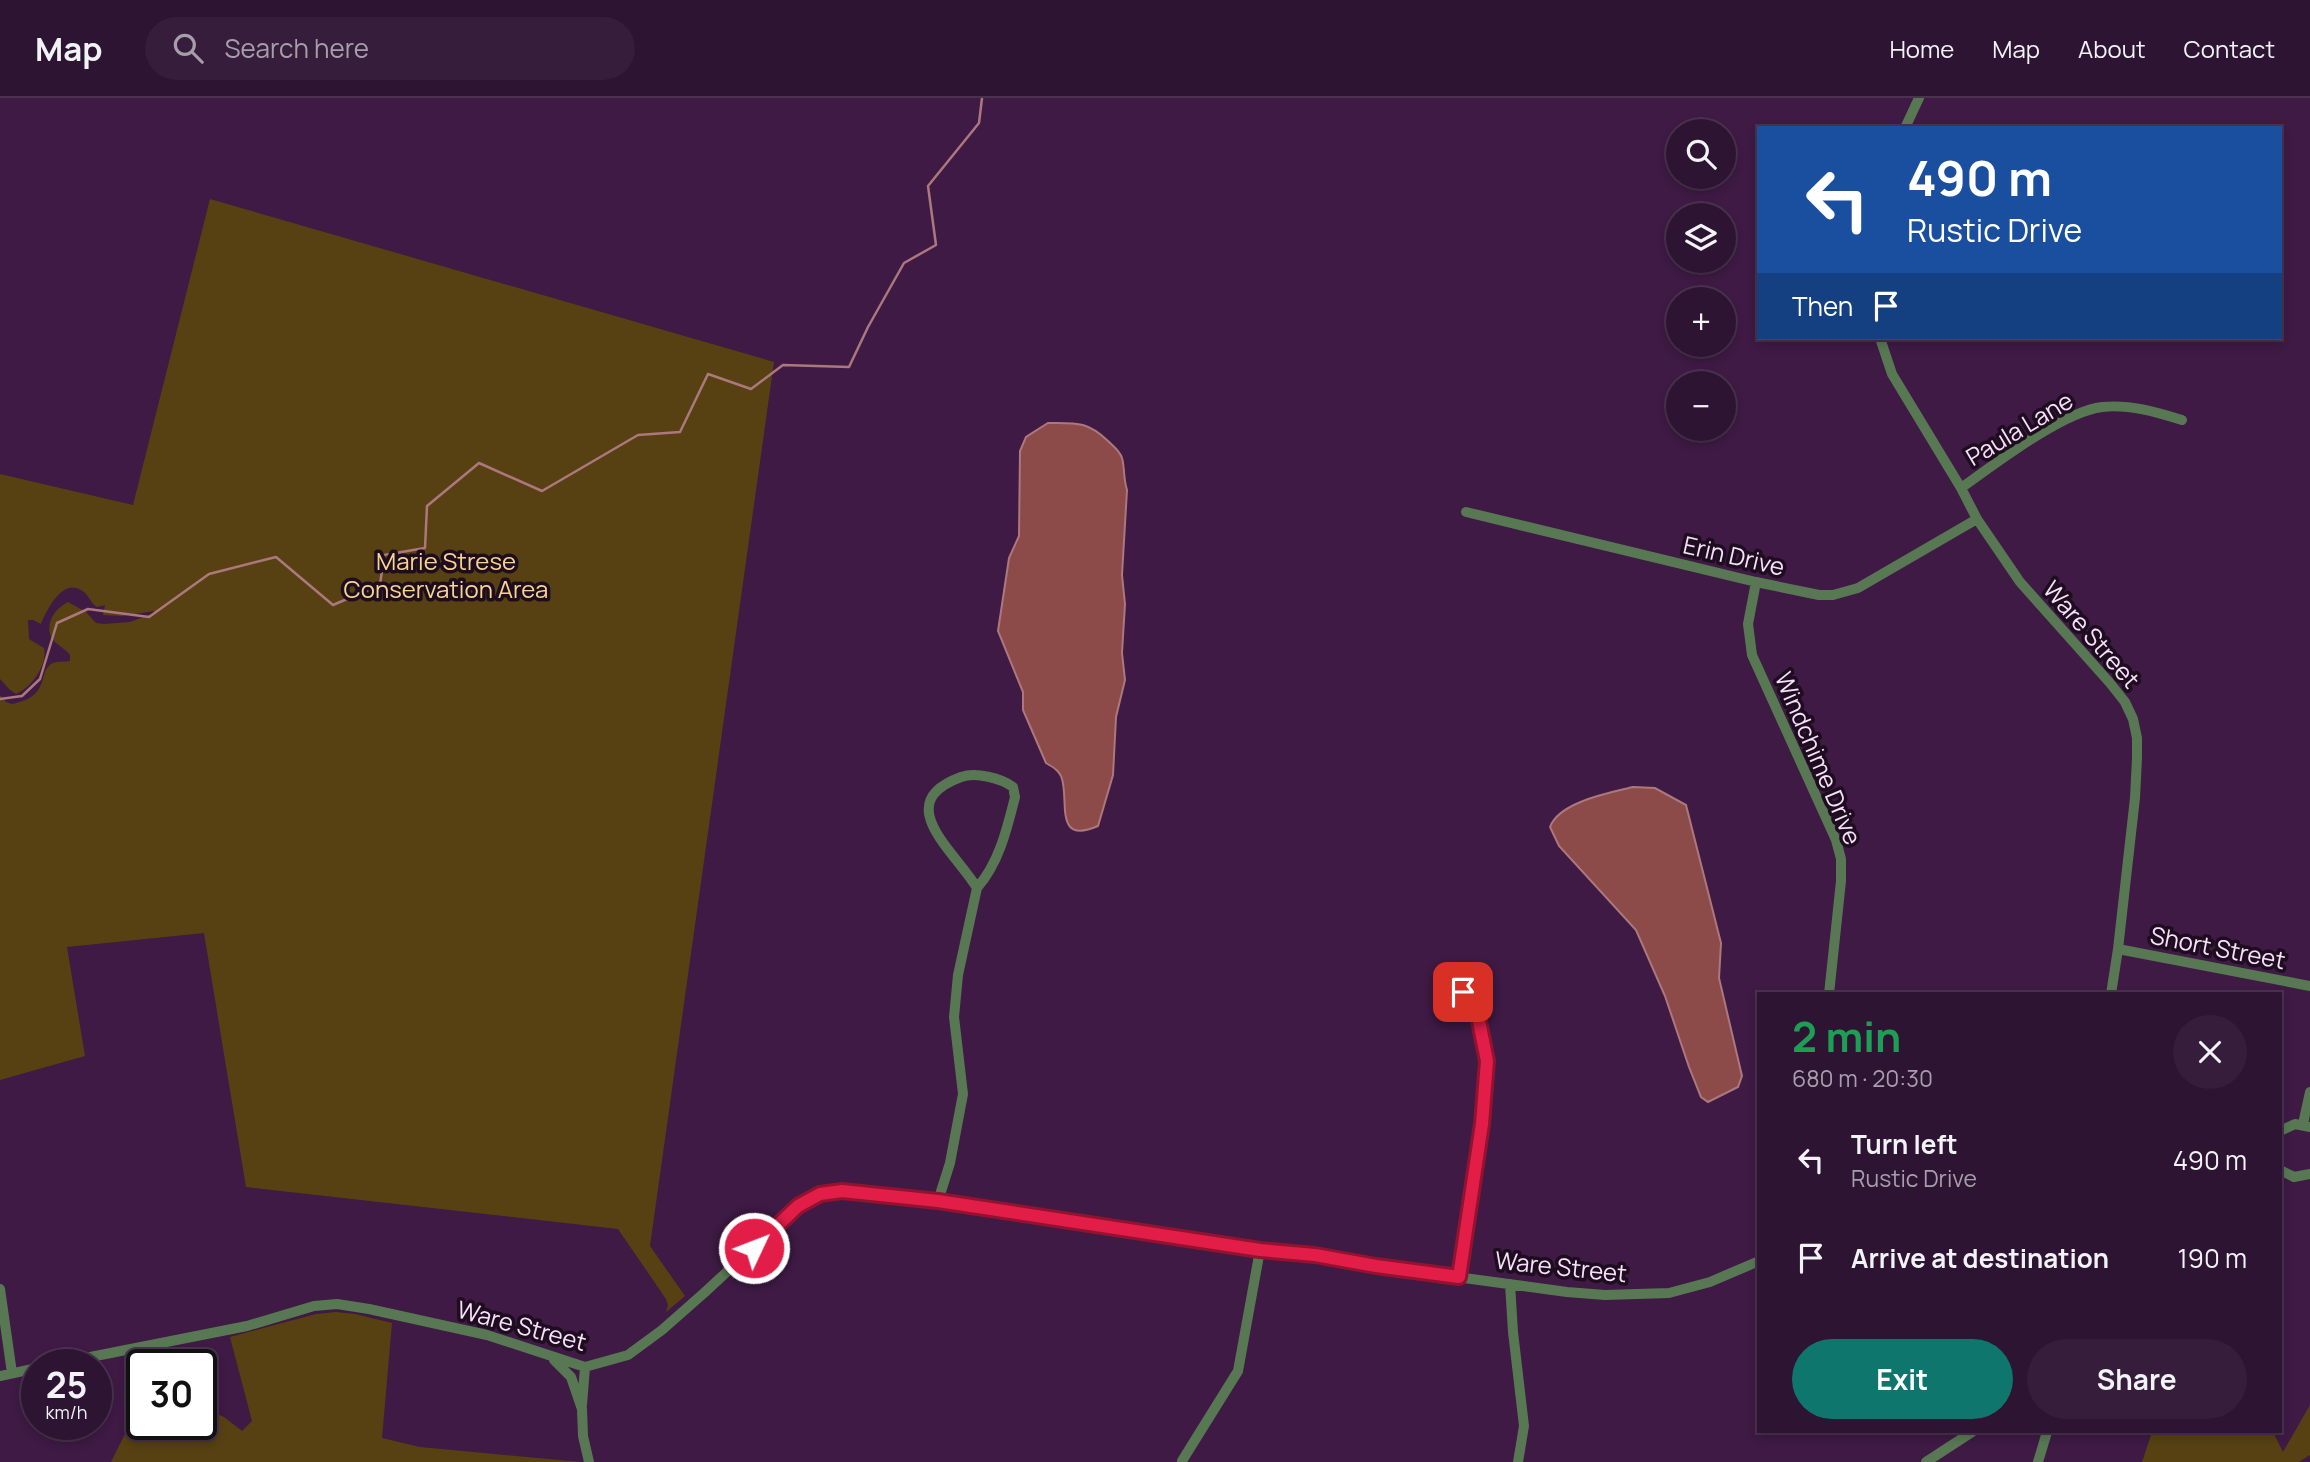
<!DOCTYPE html>
<meta charset="utf-8">
<style>
body{margin:0;font-family:Manrope,sans-serif;background:#361d3b;color:#f1f3f6;height:100vh;display:flex;flex-direction:column;font-size:26px;white-space:nowrap}
*{box-sizing:border-box;margin:0}
p{font-size:23px;color:#a79eac}
.icon{flex:none;width:38px;height:38px;fill:none;stroke:currentColor;stroke-width:2;stroke-linecap:round;stroke-linejoin:round}
.map{position:relative;flex:1;overflow:hidden}
.panel{position:absolute;left:1757px;top:894px;width:525px;height:441px;display:flex;flex-direction:column;background:#2e1433;border-radius:0px;box-shadow:0 4px 10px #0003,0 0 0 2px #49334e}
.panel>*{flex:none}
.hud{position:absolute;left:1757px;top:28px;width:525px;height:214px;border-radius:0px;box-shadow:0 4px 10px #0003,0 0 0 2px #49334e;background:#1a4fa0;color:#fff;overflow:hidden}
.fabs{position:absolute;left:1666px;top:21px;display:grid;gap:14px}
.fabs a{display:grid;place-items:center;width:70px;height:70px;border-radius:50%;background:#2e1433;box-shadow:0 4px 10px #0003,0 0 0 2px #49334e;font-size:35px}
.speed{position:absolute;left:21px;top:1251px;display:flex;gap:14px;font-size:35px;font-weight:700;text-align:center}
.speed>*{display:grid;place-content:center;width:91px;height:91px;border-radius:50%;background:#2e1433;box-shadow:0 4px 10px #0003,0 0 0 2px #49334e;line-height:1}
.speed small{font-size:18px;font-weight:400}
.speed .limit{border:4px solid #111;border-radius:10px;background:#fff;color:#111}
.pin{position:absolute;display:grid;place-items:center;width:60px;height:60px;color:#fff;margin:-30px;border-radius:14px;box-shadow:0 4px 10px #0006}
.me{position:absolute;width:77px;margin:-38px;rotate:47deg;stroke-linejoin:round;filter:drop-shadow(0 0 5px #0008)}
.turn{display:flex;align-items:center;gap:24px;height:147px;padding:0 35px;font-size:32px}
.turn .icon{width:91px;height:91px;stroke-width:2.5}
.turn b{display:block;font-size:49px;line-height:60px}
.then{display:flex;align-items:center;height:66px;padding:0 35px;background:#0003;gap:14px;font-size:26px}
.round{display:grid;place-items:center;flex:none;width:74px;height:74px;border-radius:37px;background:#361d3b}
.overview{display:flex;align-items:center;justify-content:space-between;height:119px;padding:0 35px}
h1{font-size:42px;font-weight:700;line-height:52px;color:#1e9e55}
.primary-button{display:flex;gap:14px;margin-top:auto;padding:14px 35px}
.primary-button a{flex:1;height:80px;border-radius:42px;background:#0f766e;color:#fff;font-size:28px;font-weight:700;line-height:80px;text-align:center}
.primary-button a+a{background:#361d3b;color:#f1f3f6}
ul{padding:0;list-style:none}
li{display:flex;align-items:center;gap:21px;height:98px;padding:0 35px}
li div{flex:1}
li b{display:block;font-size:26px}
li em{font-style:normal}
header{display:flex;align-items:center;gap:42px;box-sizing:border-box;height:98px;padding:0 35px;background:#2e1433;border-bottom:2px solid #49334e}
header strong{font-size:33px}
nav{display:flex;gap:38px;margin-inline-start:auto;font-size:24px}
.search{width:490px;height:63px;background:#361d3b;display:flex;align-items:center;gap:18px;box-sizing:border-box;padding:0 24px;border-radius:38px;color:#a79eac;font-size:26px}
.map>svg:first-child{display:block}
.green{fill:#574113}
.water{fill:#8c4b49;stroke:#ac787e;stroke-width:2}
.lines{fill:none;stroke-linecap:round;stroke-linejoin:round}
.stream{stroke:#ac787e;stroke-width:2.5}
.street{stroke:#587854;stroke-width:10}
.route-casing{stroke:#92132f;stroke-width:18}
.route{stroke:#e11d48;stroke-width:12}
.labels{text-anchor:middle;dominant-baseline:central;stroke-width:7;stroke-linejoin:round;paint-order:stroke}
.street-label{font-size:24px;fill:#f7e0fa;stroke:#1d0d1f}
.park-label{font-size:24px;fill:#f9d491;stroke:#1d0d1f}
</style>
<header>
<strong>Map</strong>
<div class="search"><svg class="icon" aria-label="search" viewBox="0 0 24 24"><circle cx="10" cy="10" r="6"/><path d="M15 15l6 6"/></svg>Search here</div>
<nav><a>Home</a><a>Map</a><a>About</a><a>Contact</a></nav>
</header>
<div class="map">
<svg width="2310" height="1364" viewBox="0 0 2310 1364">
<rect width="100%" height="100%" fill="#3e1a44"/>
<path class="green" d="M210 101 774 264 650 1148 685 1198 666 1214 668 1207 666 1201 618 1131 246 1089 204 835 67 849 85 958 0 982V597L6 604 12 606C53 598 36 573 53 565 58 563 65 564 70 563V557C66 551 58 548 53 542 43 527 55 510 68 504L86 514 96 525 104 526 130 524 154 515V513L122 518 103 517 105 507 97 509C89 504 89 496 81 492 62 480 46 513 41 526L33 522H28L29 541 44 550C48 567 31 590 16 596L10 592 0 581V376L133 407Z
M336 1214 355 1216 392 1225 382 1340 420 1349 581 1364H111L125 1336 142 1319V1326H201V1309L224 1319 242 1333 252 1323 230 1239 316 1216Z
M2310 1307V1357L2299 1364H2142L2152 1334H2273L2283 1354Z"/>
<path class="water" d="M1048 325C1076 325 1087 323 1108 343 1113 348 1120 353 1122 360 1125 371 1123 379 1127 392L1122 477 1125 506 1122 555 1125 582 1116 619 1113 677 1098 728C1054 747 1069 704 1062 681 1060 673 1053 669 1046 665L1023 612V594L998 533 1009 460 1019 438 1020 353 1026 339Z
M1633 689 1655 690 1686 707 1721 845 1719 880 1742 978 1738 989 1708 1004 1701 999 1689 969 1665 898 1636 832 1559 748 1550 729C1559 704 1609 695 1633 689Z"/>
<g class="lines">
<path class="stream" d="M0 601 22 598 40 581 57 525 88 511 149 519 209 476 276 459 333 507 380 487 384 457 425 450 427 408 479 365 542 393 638 337 680 334 708 276 751 291 783 267 849 269 868 229 904 165 936 147 928 88 979 25 982 0"/>
<path class="street" d="M1905 30 1919 0
M1880 240 1892 276 1961 390 1977 421 2020 484 2110 585 2125 604 2133 621 2137 640V660L2135 700 2118 851 2111 896
M1961 390C1995 366 2062 314 2102 309 2130 306 2156 314 2182 322
M1466 414 1756 484 1819 497H1833L1858 490 1977 421
M1756 484 1748 526 1752 557 1836 742 1841 761V783L1829 896
M2118 851 2310 888
M2303 1026 2310 994
M2280 1033 2295 1026 2310 1029
M2280 1072 2294 1079 2310 1076
M938 1103 950 1065 963 996 954 919 958 877 977 790C999 765 1007 731 1015 699L1013 689C1001 680 976 674 961 679 890 705 955 753 977 790
M1459 1179 1482 1026 1487 963 1478 918 1463 894
M1510 1186 1513 1234 1524 1328 1518 1364
M0 1191 12 1275
M554 1262 571 1279 582 1311 583 1338 589 1364
M50 1267 247 1228 314 1208 337 1206 369 1211 487 1237 585 1269 628 1257 662 1232 704 1195 798 1108 820 1096 842 1093 938 1103 1260 1152 1316 1157 1376 1168 1567 1194 1605 1197 1669 1195 1710 1184 1759 1163
M0 1278 37 1270
M582 1307 585 1269
M1182 1363 1238 1273 1260 1152
M1926 1364 1972 1334
M2038 1364 2047 1334"/>
</g>
<g class="lines">
<defs>
<path id="route" d="M754 1150 798 1108 820 1096 842 1093 938 1103 1260 1152 1315 1157 1376 1168 1459 1179 1482 1026 1487 963 1478 918 1463 894"/>
</defs>
<use href="#route" class="route-casing"/>
<use href="#route" class="route"/>
</g>
<g class="labels">
<g class="street-label">
<text transform="translate(2019 330) rotate(-31)">Paula Lane</text>
<text transform="translate(1734 457) rotate(13)">Erin Drive</text>
<text transform="translate(2092 536) rotate(49)">Ware Street</text>
<text transform="translate(1819 660) rotate(67)">Windchime Drive</text>
<text transform="translate(2218 849) rotate(11)">Short Street</text>
<text transform="translate(1561 1168) rotate(6)">Ware Street</text>
<text transform="translate(522 1227) rotate(15)">Ware Street</text>
</g>
<g class="park-label">
<text x="446" y="462">Marie Strese<tspan x="446" dy="28">Conservation Area</tspan></text>
</g>
</g>
</svg>
<div class="fabs">
<a><svg class="icon" aria-label="search" viewBox="0 0 24 24"><circle cx="10" cy="10" r="6"/><path d="M15 15l6 6"/></svg></a>
<a><svg class="icon" aria-label="layers" viewBox="0 0 24 24"><path d="M12 4l9 5-9 5-9-5zM3 14l9 5 9-5"/></svg></a>
<a>+</a>
<a>−</a>
</div>
<div class="speed"><div>25<small>km/h</small></div><div class="limit">30</div></div>
<div class="pin" style="left:1463px;top:894px;background:#d93025"><svg class="icon" aria-label="arrive" viewBox="0 0 24 24"><path d="M6 21V4h12l-3 4 3 4H6"/></svg></div>
<svg class="me" style="left:754px;top:1150px" viewBox="-20 -20 40 40"><circle r="17" fill="#e11d48" stroke="#fff" stroke-width="3"/><path d="M0-11L8 9 0 5-8 9z" fill="#fff"/></svg>
<div class="hud">
<div class="turn"><svg class="icon" aria-label="left" viewBox="0 0 24 24"><path d="M17 20v-9H6M10 6l-5 5 5 5"/></svg><div><b>490 m</b>Rustic Drive</div></div>
<div class="then">Then<svg class="icon" aria-label="arrive" viewBox="0 0 24 24"><path d="M6 21V4h12l-3 4 3 4H6"/></svg></div>
</div>
<section class="panel">
<div class="overview"><div><h1>2 min</h1><p>680 m · 20:30</p></div><a class="round"><svg class="icon" aria-label="close" viewBox="0 0 24 24"><path d="M6 6l12 12M18 6L6 18"/></svg></a></div>
<ul>
<li><svg class="icon" aria-label="left" viewBox="0 0 24 24"><path d="M17 20v-9H6M10 6l-5 5 5 5"/></svg><div><b>Turn left</b><p>Rustic Drive</p></div><em>490 m</em></li>
<li><svg class="icon" aria-label="arrive" viewBox="0 0 24 24"><path d="M6 21V4h12l-3 4 3 4H6"/></svg><div><b>Arrive at destination</b></div><em>190 m</em></li>
</ul>
<div class="primary-button"><a>Exit</a><a>Share</a></div>
</section>
</div>
